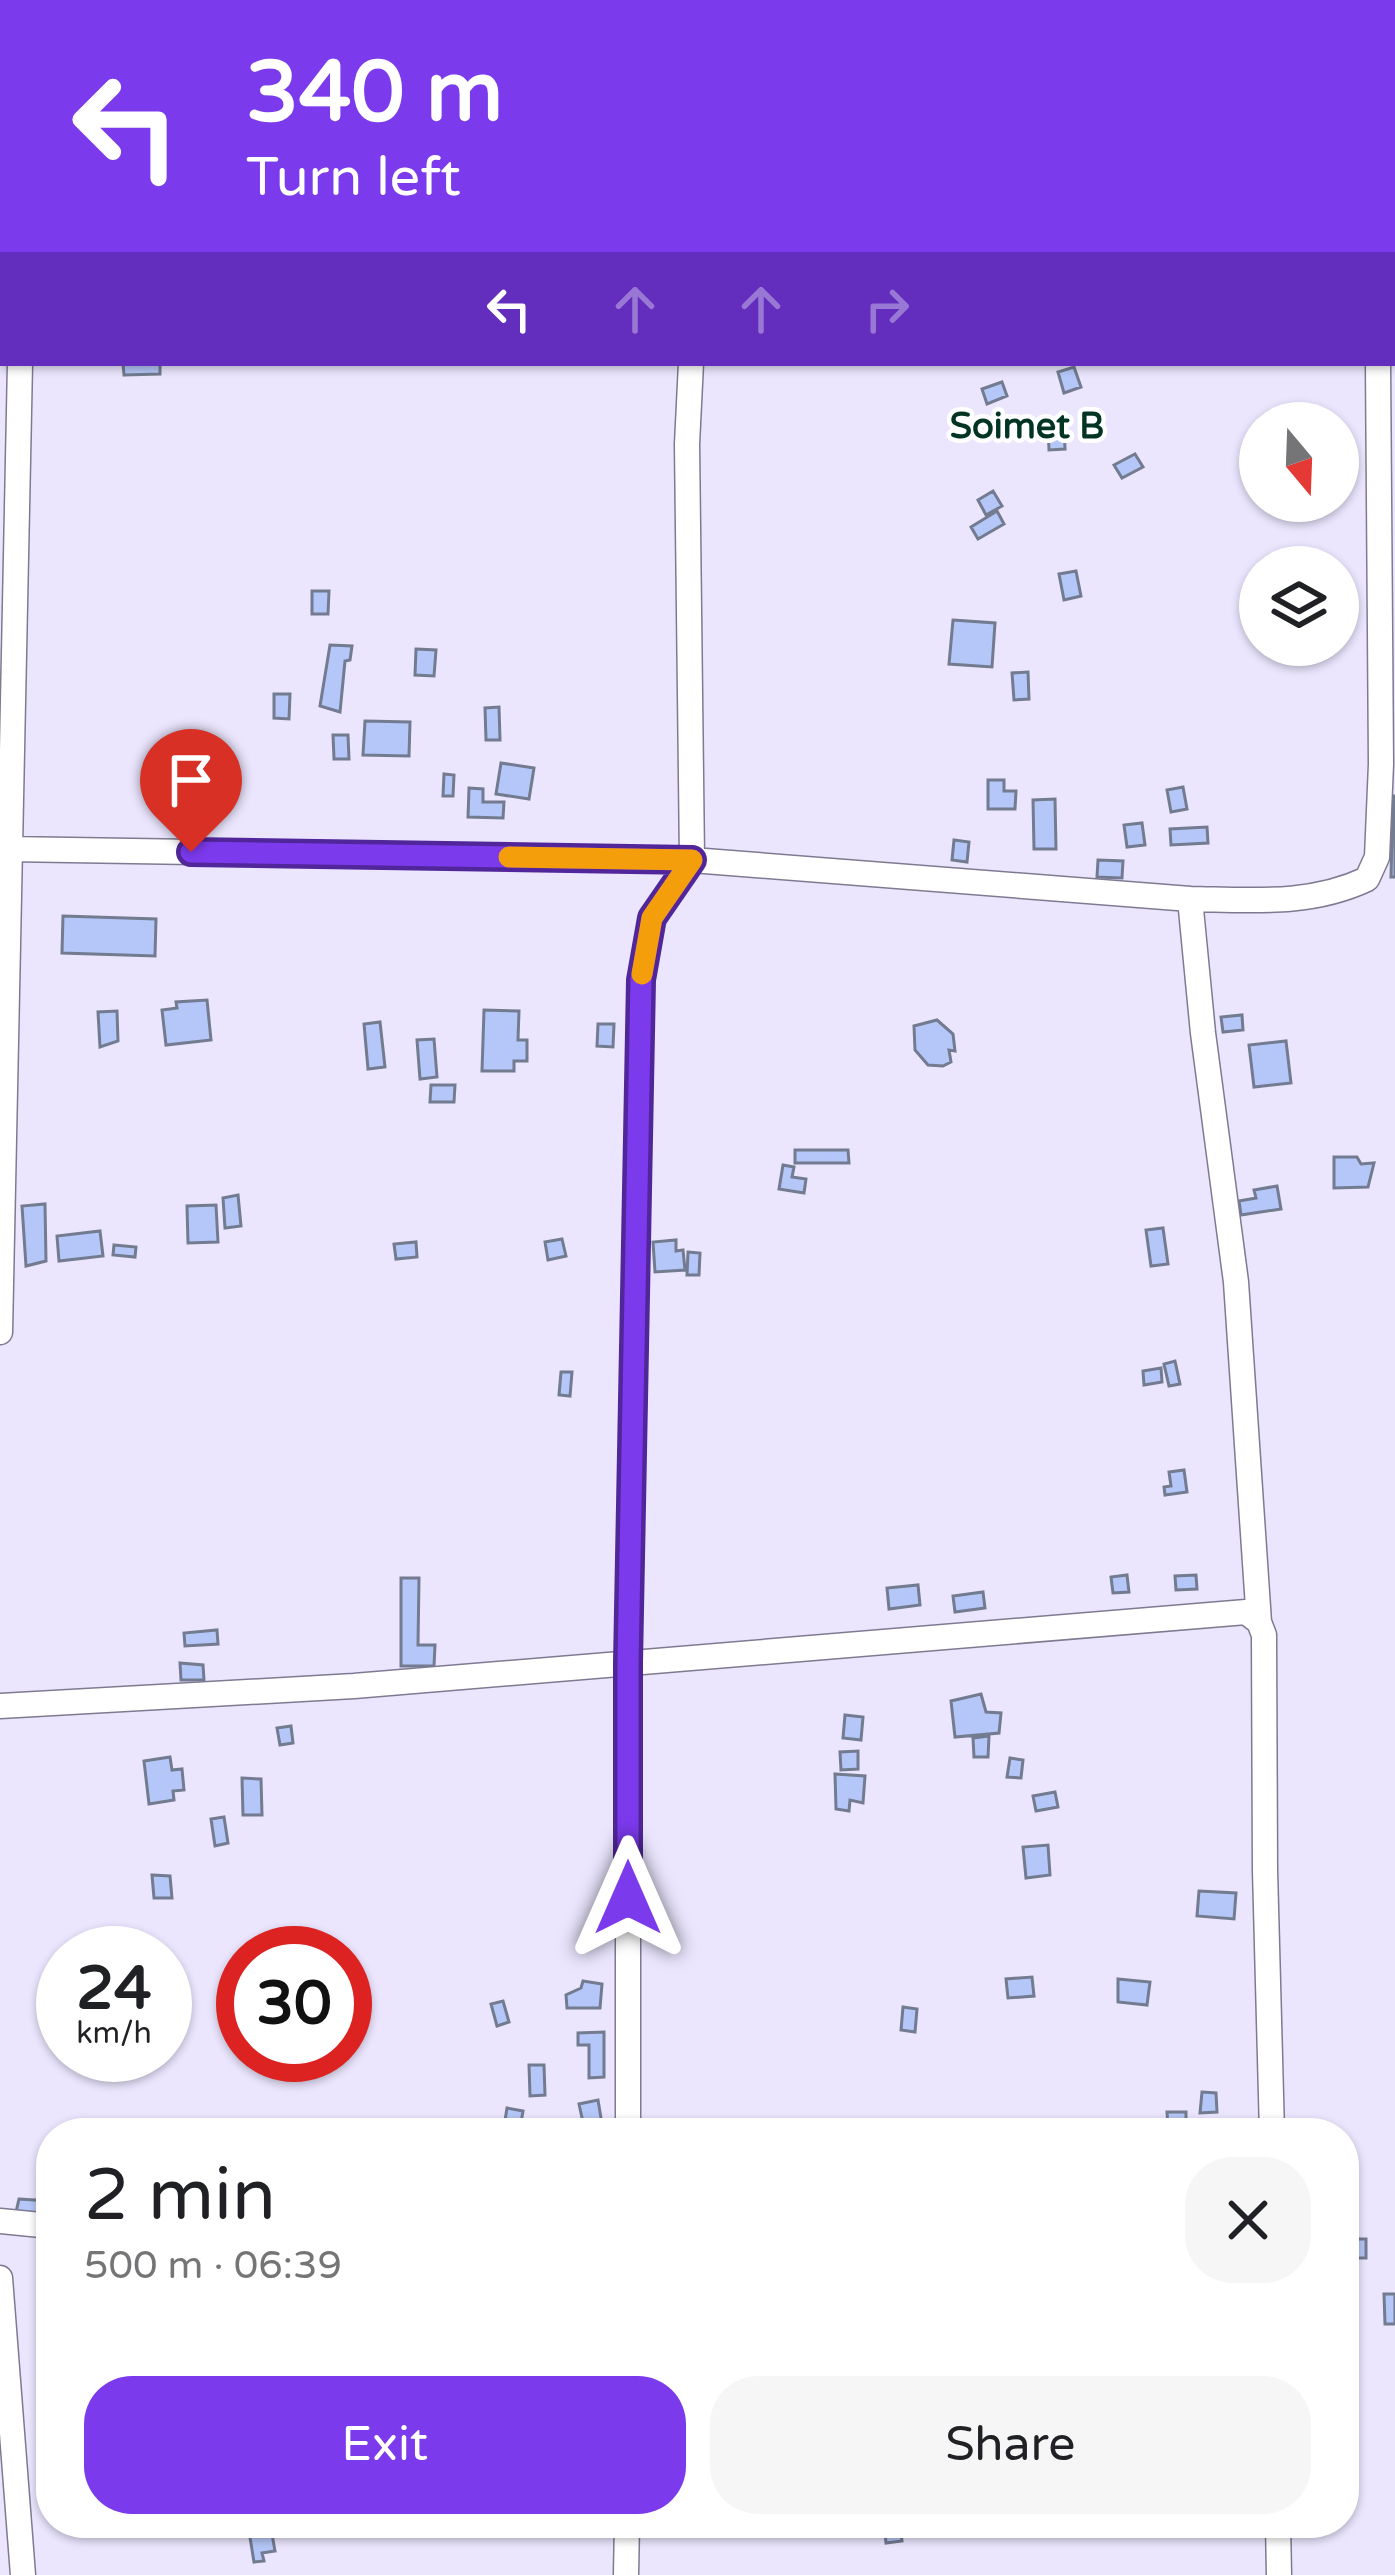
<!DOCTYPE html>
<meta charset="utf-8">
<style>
body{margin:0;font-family:"Varela Round",sans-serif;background:#f6f6f6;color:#202124;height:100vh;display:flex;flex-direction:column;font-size:45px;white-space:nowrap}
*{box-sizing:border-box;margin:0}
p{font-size:39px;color:#757577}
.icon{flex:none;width:66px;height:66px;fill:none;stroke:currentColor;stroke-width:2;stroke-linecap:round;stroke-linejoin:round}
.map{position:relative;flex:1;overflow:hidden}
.drawer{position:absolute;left:36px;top:2118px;width:1323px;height:420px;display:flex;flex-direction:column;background:#fff;border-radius:48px;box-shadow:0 3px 9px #0004}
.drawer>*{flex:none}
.top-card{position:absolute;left:0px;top:0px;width:1395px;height:366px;box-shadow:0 3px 9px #0004;background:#7c3aed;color:#fff;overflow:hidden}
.needle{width:78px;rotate:161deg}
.fabs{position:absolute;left:1239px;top:402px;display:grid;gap:24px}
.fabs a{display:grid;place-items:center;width:120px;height:120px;border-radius:50%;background:#fff;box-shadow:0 3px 9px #0004;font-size:60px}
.speed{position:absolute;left:36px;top:1926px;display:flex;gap:24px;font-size:60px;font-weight:700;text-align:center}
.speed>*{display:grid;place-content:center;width:156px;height:156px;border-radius:50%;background:#fff;box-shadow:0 3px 9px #0004;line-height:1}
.speed small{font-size:30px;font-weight:400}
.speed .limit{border:18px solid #d22;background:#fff;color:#111}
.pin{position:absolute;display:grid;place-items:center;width:102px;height:102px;color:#fff;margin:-123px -51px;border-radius:50% 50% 50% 0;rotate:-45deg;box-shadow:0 0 12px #0007}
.pin .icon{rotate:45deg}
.me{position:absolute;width:132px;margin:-66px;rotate:0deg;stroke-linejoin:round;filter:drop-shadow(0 0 9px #0008)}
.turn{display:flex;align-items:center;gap:42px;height:252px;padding:0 48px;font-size:54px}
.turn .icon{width:156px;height:156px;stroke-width:2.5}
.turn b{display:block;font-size:84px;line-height:102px}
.lanes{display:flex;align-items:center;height:114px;padding:0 48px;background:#0003;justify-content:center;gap:60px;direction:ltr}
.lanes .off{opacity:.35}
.round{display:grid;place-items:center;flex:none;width:126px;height:126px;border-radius:48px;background:#f6f6f6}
.summary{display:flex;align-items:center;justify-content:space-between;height:204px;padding:0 48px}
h1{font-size:72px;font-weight:600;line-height:90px}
.button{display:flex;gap:24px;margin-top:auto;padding:24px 48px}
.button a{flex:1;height:138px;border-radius:48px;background:#7c3aed;color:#fff;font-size:48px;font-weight:600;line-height:138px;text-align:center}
.button a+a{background:#f6f6f6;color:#202124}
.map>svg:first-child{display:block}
.building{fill:#b5c7f8;stroke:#737b90;stroke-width:3}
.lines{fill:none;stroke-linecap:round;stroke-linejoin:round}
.minor-casing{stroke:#7f7a90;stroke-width:27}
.minor{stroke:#fff;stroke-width:24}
.route-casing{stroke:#51269a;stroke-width:30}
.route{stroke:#7c3aed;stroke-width:21}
.slow{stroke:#f59e0b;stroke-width:21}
.labels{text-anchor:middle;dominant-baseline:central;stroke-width:9;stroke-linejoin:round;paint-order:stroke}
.quarter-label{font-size:36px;font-weight:bold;fill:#023423;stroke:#fff}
</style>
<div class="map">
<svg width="1395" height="2575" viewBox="0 0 1395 2575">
<rect width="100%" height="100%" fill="#ebe6fe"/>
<path class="building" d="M123 363H160V374L124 375Z
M1074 367 1081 387 1064 393 1058 372Z
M1002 382 1007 396 987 404 982 389Z
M1064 425 1065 449 1049 450 1048 426Z
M1135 454 1143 467 1122 478 1114 465Z
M993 491 1002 506 986 515 978 500Z
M997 511 1004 524 978 539 971 527Z
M1076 571 1081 596 1064 600 1059 574Z
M312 591H329L328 614H312Z
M953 620 995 623 992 667 949 664Z
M330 645 352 646 350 660 345 661 340 712 320 706Z
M416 649 436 650 434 676 415 675Z
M1028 672 1029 699 1014 700 1012 673Z
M274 694H290L289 719 274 718Z
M499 707 500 740H486L485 708Z
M365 721 410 722 409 756 363 755Z
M333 735H348L349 759H334Z
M501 763 534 768 529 799 496 794Z
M444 774 454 775 453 796H443Z
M988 780H1004V791H1016L1015 809H988Z
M1183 787 1187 809 1171 812 1167 790Z
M469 788 483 789V802H504L503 818 468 817Z
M1393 796H1395V877H1391Z
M1055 799 1056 849H1034L1033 800Z
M1142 823 1145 845 1127 847 1124 825Z
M1207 827 1208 843 1171 845 1170 829Z
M954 840 969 842 967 862 952 860Z
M1098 860 1123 861 1122 878 1097 877Z
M63 916 156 919 155 956 62 953Z
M207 1000 211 1040 166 1045 162 1010 177 1008 176 1002Z
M484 1010 519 1011 518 1040H527V1061H514V1071H482Z
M117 1011 118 1041 100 1047 98 1012Z
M1242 1015 1243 1030 1223 1032 1221 1017Z
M937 1020 953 1034 955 1051 949 1050 951 1062 943 1066 928 1065 915 1050 914 1026Z
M380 1022 385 1067 368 1069 364 1024Z
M598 1024H614L613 1047 597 1046Z
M434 1039 437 1077 420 1079 417 1040Z
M1286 1041 1291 1083 1254 1087 1249 1045Z
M431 1085H455L454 1102H430Z
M795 1150H848L849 1163H795Z
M1334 1157H1357L1361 1164 1374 1163 1368 1187 1334 1188Z
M783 1165 794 1167 792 1177 806 1179 804 1193 779 1189Z
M1277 1186 1281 1209 1241 1215 1239 1201 1256 1198 1254 1190Z
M238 1195 241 1226 225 1228 223 1198Z
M45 1204 46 1261 26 1266 22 1206Z
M216 1205 218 1242 188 1243 187 1206Z
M1163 1228 1168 1264 1151 1266 1146 1230Z
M100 1231 103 1256 59 1261 57 1236Z
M562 1239 566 1256 548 1260 545 1242Z
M676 1240V1251L683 1250 685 1270 655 1272 653 1242Z
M416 1242 417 1257 396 1259 394 1244Z
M114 1245 136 1247 135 1257 113 1255Z
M688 1252 700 1253 699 1275H687Z
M1175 1361 1180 1384 1169 1386 1164 1364Z
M1161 1368 1162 1382 1144 1385 1143 1371Z
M561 1372H572L570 1396 559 1395Z
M1184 1470 1187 1492 1165 1495 1164 1487 1171 1486 1169 1472Z
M1127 1575 1129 1592 1113 1593 1111 1577Z
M1196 1575 1197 1589 1176 1590 1175 1576Z
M401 1578H419L418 1645H435L434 1666H401Z
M918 1585 920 1605 889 1609 887 1588Z
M983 1592 985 1608 955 1612 953 1596Z
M217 1630 218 1644 185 1646 184 1633Z
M180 1663 203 1665 204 1680H181Z
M981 1694 986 1712 1001 1713 999 1733 955 1737 951 1701Z
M845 1715 863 1717 861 1740 843 1738Z
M291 1726 293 1743 280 1745 277 1728Z
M989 1736 988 1757H974L973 1738Z
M858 1751V1769L841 1770 840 1752Z
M170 1757 172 1770 182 1769 184 1790 173 1791 174 1800 149 1804 144 1761Z
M1010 1758 1023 1760 1021 1778 1007 1777Z
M835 1774 865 1776 863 1803 850 1800 849 1811 836 1809Z
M242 1778 261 1779 262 1815H243Z
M1055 1792 1058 1807 1036 1811 1033 1796Z
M224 1817 228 1843 215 1846 211 1819Z
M1048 1845 1050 1875 1026 1878 1023 1847Z
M152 1875 170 1876 172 1898H154Z
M1199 1891 1236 1893 1234 1919 1197 1916Z
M1032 1977 1034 1996 1008 1998 1006 1979Z
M1118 1979 1150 1982 1147 2005 1118 2002Z
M583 1981 602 1984 600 2008H567L566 1995 581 1988Z
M503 2001 509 2022 497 2026 491 2004Z
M903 2007 917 2009 915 2032 901 2030Z
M604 2032V2077L589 2078V2045H578V2033Z
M529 2065H544L545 2095 530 2096Z
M1202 2092 1216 2093 1217 2112 1200 2113Z
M598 2100 602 2124 584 2127 579 2104Z
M507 2108 523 2111 521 2123 529 2124 528 2133H503Z
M1167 2112H1186V2127H1168Z
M19 2199 49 2201 46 2221 16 2212Z
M1344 2239H1366V2258H1344Z
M1384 2294H1395V2324H1385Z
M900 2523 902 2541 886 2543 884 2524Z
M248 2525 259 2526 261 2536 272 2534 275 2551 262 2553 264 2561 254 2562Z"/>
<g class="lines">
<defs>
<path id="minor" d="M434 2 473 3
M29 3V0
M699 3V0
M1380 3V0
M8 849 692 860 1190 899 1203 1033 1236 1282 1259 1622
M1190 899C1251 900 1310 906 1367 879L1377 857 1381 764 1378 363
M0 1332 20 363
M0 1706 354 1686 1246 1612 1259 1622 1264 1635 1265 1870 1272 2133
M628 2133V1663L641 979 653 918 692 860 687 444 691 363
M0 2221 51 2226
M0 2278 23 2575
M1278 2523 1279 2575
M626 2575 627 2523"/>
</defs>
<use href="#minor" class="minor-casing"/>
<use href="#minor" class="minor"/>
</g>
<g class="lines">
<defs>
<path id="route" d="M191 852 692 860 652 918 641 980 628 1663V1898"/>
</defs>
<use href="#route" class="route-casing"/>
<use href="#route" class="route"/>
<path class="slow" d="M509 857 692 860 652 918 642 974"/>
</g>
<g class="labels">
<g class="quarter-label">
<text x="1027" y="426">Soimet B</text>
</g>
</g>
</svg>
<div class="fabs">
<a><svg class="needle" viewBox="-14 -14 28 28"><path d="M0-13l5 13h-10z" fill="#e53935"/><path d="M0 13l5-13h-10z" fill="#757577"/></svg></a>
<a><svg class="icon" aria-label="layers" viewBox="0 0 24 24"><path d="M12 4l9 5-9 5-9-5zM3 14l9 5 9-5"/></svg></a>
</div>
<div class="speed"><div>24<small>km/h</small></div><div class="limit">30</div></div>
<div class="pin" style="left:191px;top:852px;background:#d93025"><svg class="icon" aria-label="arrive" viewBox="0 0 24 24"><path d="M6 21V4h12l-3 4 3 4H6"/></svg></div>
<svg class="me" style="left:628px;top:1898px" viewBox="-20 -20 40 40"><path d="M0-17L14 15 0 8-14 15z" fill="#7c3aed" stroke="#fff" stroke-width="4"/></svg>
<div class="top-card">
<div class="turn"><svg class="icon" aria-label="left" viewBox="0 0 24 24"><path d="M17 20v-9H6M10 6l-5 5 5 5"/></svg><div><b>340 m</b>Turn left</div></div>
<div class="lanes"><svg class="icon" aria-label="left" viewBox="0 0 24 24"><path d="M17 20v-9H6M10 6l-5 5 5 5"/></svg><svg class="icon off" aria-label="ahead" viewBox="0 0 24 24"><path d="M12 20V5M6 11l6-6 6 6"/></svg><svg class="icon off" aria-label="ahead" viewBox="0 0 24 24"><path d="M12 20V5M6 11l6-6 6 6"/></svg><svg class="icon off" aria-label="right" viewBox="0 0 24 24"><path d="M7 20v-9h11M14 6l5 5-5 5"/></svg></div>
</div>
<section class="drawer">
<div class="summary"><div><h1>2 min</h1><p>500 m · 06:39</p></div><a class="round"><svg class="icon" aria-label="close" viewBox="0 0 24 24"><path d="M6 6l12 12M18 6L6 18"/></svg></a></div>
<div class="button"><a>Exit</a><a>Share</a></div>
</section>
</div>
